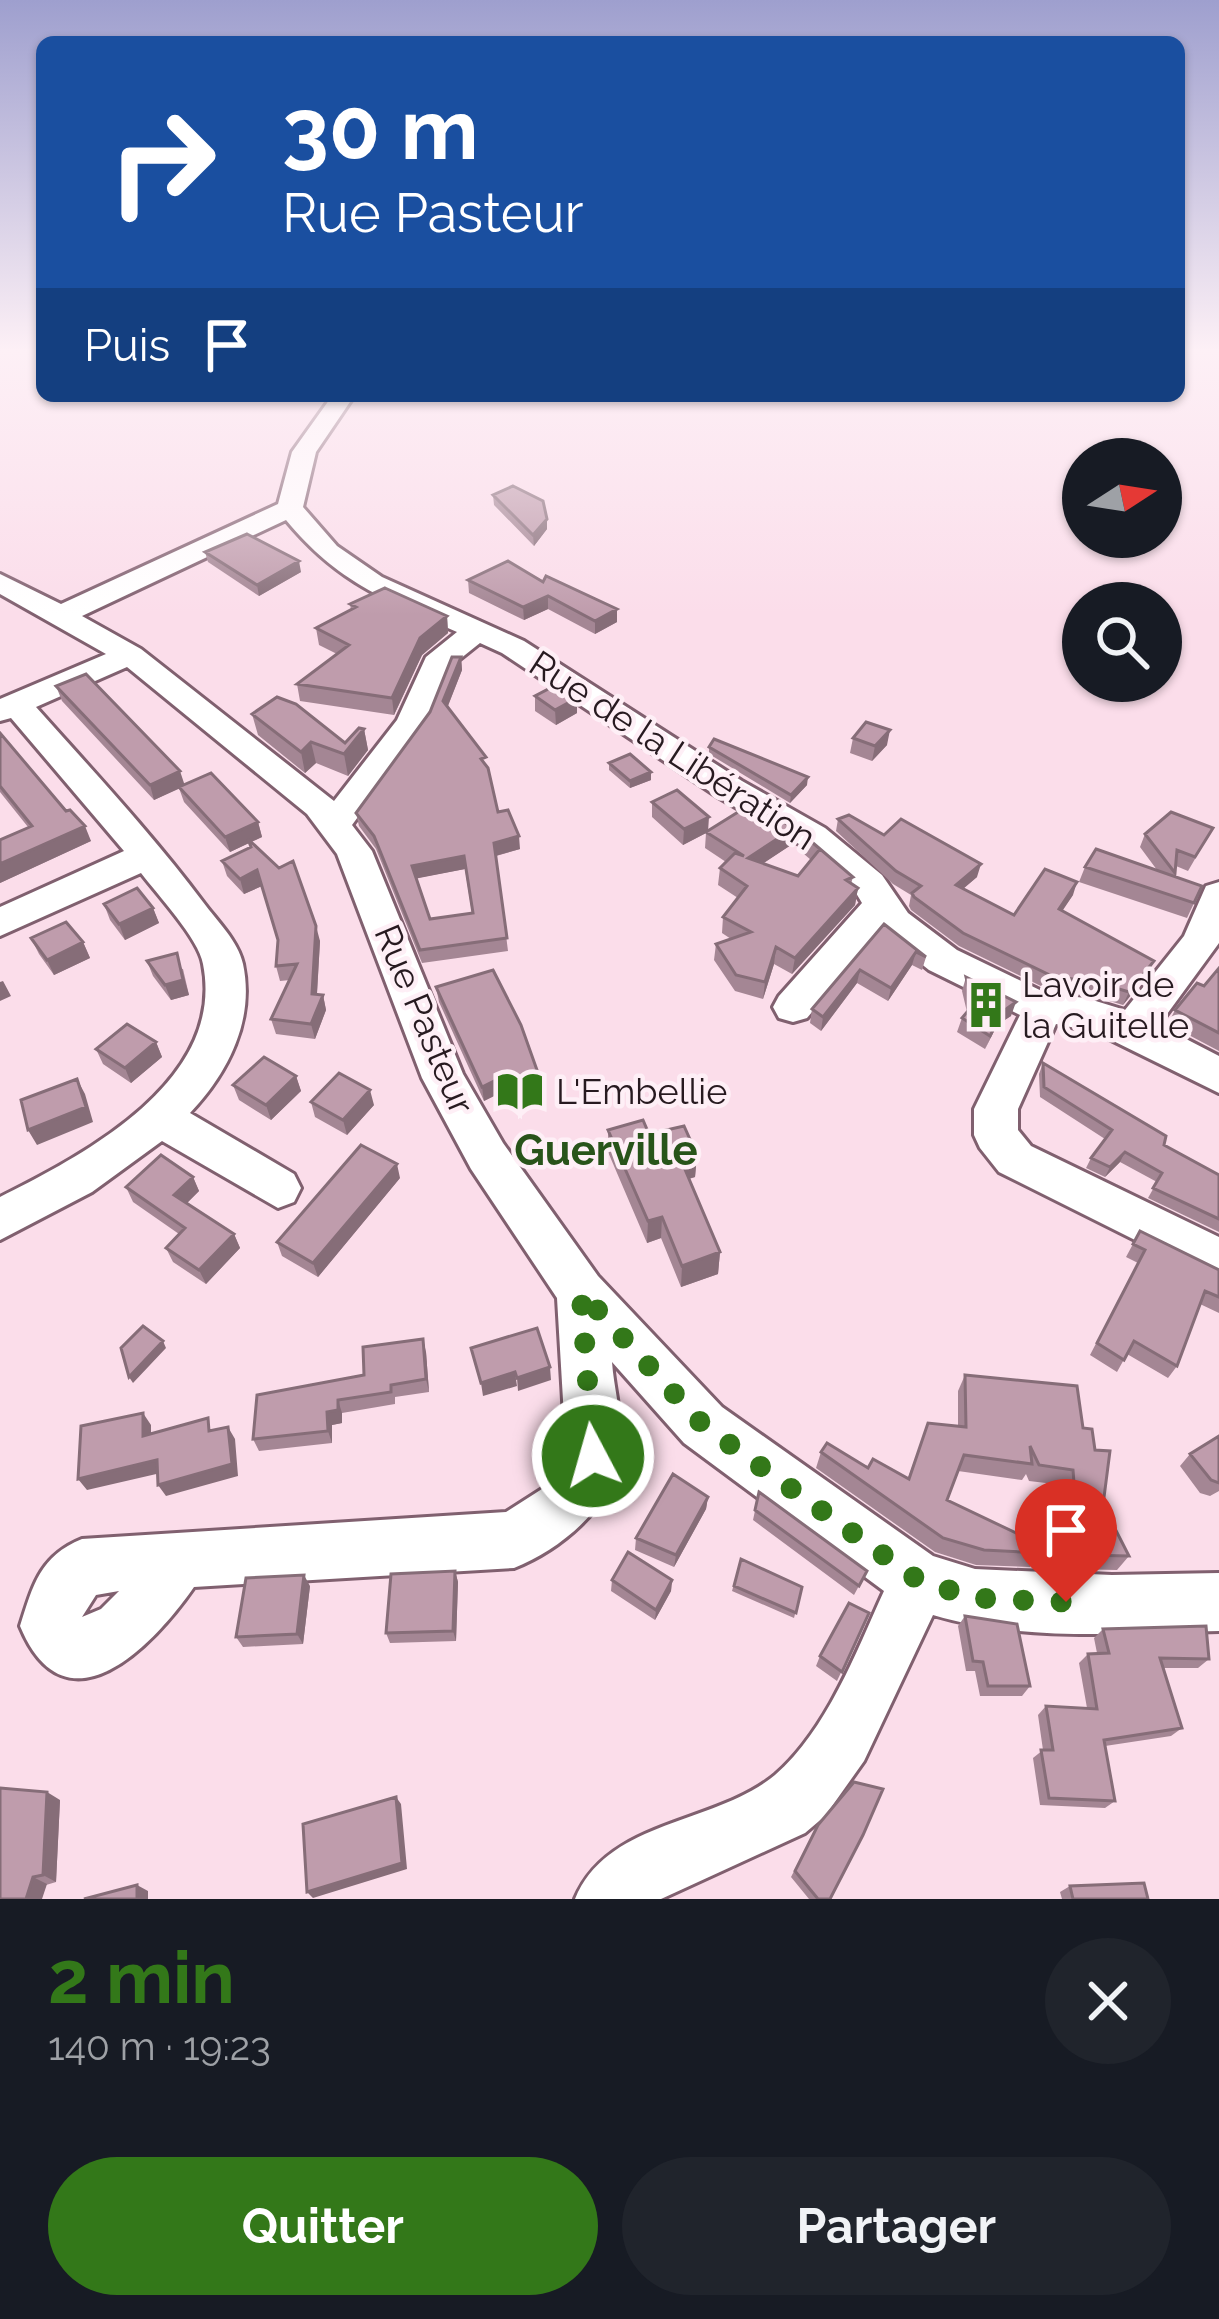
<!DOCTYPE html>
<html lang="fr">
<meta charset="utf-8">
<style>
body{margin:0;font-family:Raleway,sans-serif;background:#20242c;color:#f1f3f6;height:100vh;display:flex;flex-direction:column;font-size:45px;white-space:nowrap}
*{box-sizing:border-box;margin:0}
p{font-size:39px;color:#9ea1a6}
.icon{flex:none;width:66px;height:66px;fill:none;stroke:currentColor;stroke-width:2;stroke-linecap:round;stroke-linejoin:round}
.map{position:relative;height:1899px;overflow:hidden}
.drawer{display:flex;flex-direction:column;background:#171b24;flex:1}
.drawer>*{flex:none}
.guide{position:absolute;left:36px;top:36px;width:1149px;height:366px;border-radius:18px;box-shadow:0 3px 9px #0004;background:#1a4fa0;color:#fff;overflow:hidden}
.needle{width:78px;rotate:78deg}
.buttons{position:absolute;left:1062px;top:438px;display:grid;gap:24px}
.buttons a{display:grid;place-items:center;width:120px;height:120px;border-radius:50%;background:#171b24;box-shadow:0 3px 9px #0004;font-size:60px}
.pin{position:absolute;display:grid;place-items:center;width:102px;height:102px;color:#fff;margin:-123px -51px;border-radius:50% 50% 50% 0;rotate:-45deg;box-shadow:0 0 12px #0007}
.pin .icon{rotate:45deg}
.me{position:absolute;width:132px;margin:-66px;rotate:354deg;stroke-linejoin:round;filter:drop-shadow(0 0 9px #0008)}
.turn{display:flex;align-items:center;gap:42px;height:252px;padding:0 48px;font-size:54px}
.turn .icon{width:156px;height:156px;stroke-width:2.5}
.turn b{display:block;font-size:84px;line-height:102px}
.then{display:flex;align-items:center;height:114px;padding:0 48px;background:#0003;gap:24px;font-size:45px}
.round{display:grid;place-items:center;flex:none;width:126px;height:126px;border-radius:63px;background:#20242c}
.head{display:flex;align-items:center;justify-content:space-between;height:204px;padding:0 48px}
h1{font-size:72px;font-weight:700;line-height:90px;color:#337819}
.cta{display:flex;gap:24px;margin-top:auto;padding:24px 48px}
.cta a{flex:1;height:138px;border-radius:72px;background:#337819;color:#fff;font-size:48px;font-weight:700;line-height:138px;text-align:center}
.cta a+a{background:#20242c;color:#f1f3f6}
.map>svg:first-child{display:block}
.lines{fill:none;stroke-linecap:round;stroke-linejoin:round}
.minor-casing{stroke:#80606f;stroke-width:6}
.minor{fill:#fff;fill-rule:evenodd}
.wall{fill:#a48694;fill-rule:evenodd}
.shaded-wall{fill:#866d78}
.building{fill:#bf9cac;stroke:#866d78;stroke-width:3;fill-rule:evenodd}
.route{stroke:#337819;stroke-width:21;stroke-dasharray:0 37.8}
.labels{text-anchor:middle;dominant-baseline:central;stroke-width:9;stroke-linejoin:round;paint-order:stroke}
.street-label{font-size:36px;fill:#271a20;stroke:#feeff6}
.poi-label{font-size:36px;fill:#271a20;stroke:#feeff6;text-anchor:start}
.quarter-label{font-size:42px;font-weight:bold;fill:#28541a;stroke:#feeff6}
</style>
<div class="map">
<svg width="1219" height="1899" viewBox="0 0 1219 1899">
<rect width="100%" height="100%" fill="#fbddea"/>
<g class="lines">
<defs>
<path id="minor" d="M332 396H354L316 452 303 507 337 546 382 577 524 641 742 781 825 828 882 875 908 913 957 950 1048 994 1086 998 1125 1010 1184 936 1206 886 1219 882V943L1159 1025 1219 1056V1093L1095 1032 1056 1024 1018 1109V1130L1031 1146 1219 1237V1282L999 1172 980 1148 974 1135V1109L1020 1015 929 970 880 931 807 1018 793 1022 779 1018 773 1007 779 996 862 903 856 893 799 844 718 797 502 653 480 643 450 667 428 722 352 825 372 851 463 1074 503 1143 598 1276 722 1407 933 1556 975 1569 1112 1575 1219 1573V1631C1125 1633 1023 1642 933 1615L864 1761 825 1816 805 1833 661 1899H575C608 1819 715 1825 775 1775 827 1730 856 1652 884 1591L684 1443 612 1362C614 1391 625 1428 620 1456 612 1508 559 1550 514 1568L194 1587C153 1646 66 1737 20 1626 33 1585 40 1556 82 1539L506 1512 542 1489 566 1451 557 1298 471 1169 422 1078 337 854 307 814 127 667 36 707C93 771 152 834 203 902 217 921 238 941 243 964 255 1020 228 1073 190 1113L294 1174 301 1188 294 1202 278 1208 162 1141 92 1192 0 1240V1197C86 1154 226 1080 203 964 199 939 157 894 141 873L0 936V907L124 851 11 718 0 721V699L106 654 0 594V574L61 604 278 504 292 452ZM286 520C338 583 385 599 457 632L426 657 397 720 334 801 141 649 82 616ZM119 1591 101 1609 82 1617 96 1595Z"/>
</defs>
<use href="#minor" class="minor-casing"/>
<use href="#minor" class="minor"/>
</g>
<path class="wall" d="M493 495 547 519V529L534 546 494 505Z
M205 552 301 572 259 596 208 562Z
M508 561 617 622 595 634 548 609 524 620 469 593 468 580Z
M350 604 447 616 448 633 422 655 394 715 300 701 297 684 337 654 319 645 316 628 351 610Z
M461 657 462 670 448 706 487 767 498 812 520 849 496 856 508 951 422 963 376 849 359 826 356 813 430 712ZM465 869 472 913 430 919 417 878Z
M56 686 184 784 258 822 262 837 251 842 320 941 317 994 323 995 326 1010 315 1039 276 1034 271 1019 290 980 280 981 276 966 278 941 262 886 244 894 227 876 222 861 251 847 249 843 230 852 184 802 179 788 154 800 62 701Z
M535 696 577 713 556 725 535 711Z
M252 714 345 743 364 729 368 750 348 776 316 763 305 773 258 735Z
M0 733 91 841 0 883V840L28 827 0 792Z
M853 738 887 745 872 761 850 753Z
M709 747 807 785 790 803 709 754Z
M609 763 651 780 630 788 609 770Z
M652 802 708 830 794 828 791 845 763 863 798 876 811 860 804 854 806 837 853 877 851 884 858 888 855 905 792 974 774 964 763 999 735 991 714 960 716 944 731 939 722 933 723 917 738 898 718 885 720 868 726 862 705 848 706 833 683 845 652 817Z
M838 819 884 835 977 877 963 889 1014 915 1073 895 1062 910 1148 974 1123 1005 1086 994 1049 990 959 946 911 910 909 906 911 895 893 884 836 831Z
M1213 828 1188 871 1176 866 1174 876 1202 886 1187 918 1079 882 1085 867 1157 870 1140 847 1145 834Z
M104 904 153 908 159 923 125 940 110 920Z
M884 924 926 957 922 970 912 965 888 1001 857 983 821 1031 810 1023 812 1009Z
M31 938 83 942 90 958 54 975 39 954Z
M147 961 183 969 189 995 171 1000 153 976Z
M1219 968V1051L1168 1024 1175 1010 1204 986Z
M966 977 1011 1016 997 1025 985 1049 957 1032 962 1018 967 1012 962 991Z
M436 987 543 1087 544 1102 514 1109 508 1089 484 1101 439 1002Z
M156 1042 162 1057 131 1083 103 1064 96 1049Z
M1043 1063 1164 1145 1219 1175V1232L1148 1198 1157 1182 1120 1162 1105 1177 1086 1168 1091 1158 1105 1139 1040 1097 1039 1074Z
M296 1076 301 1091 271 1120 239 1100 233 1085Z
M311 1102 374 1105 347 1135 315 1117Z
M608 1130 649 1134 697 1155 695 1177 689 1179 720 1252 718 1274 681 1287 661 1238 647 1243 608 1152Z
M193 1177 199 1191 187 1203 234 1234 240 1248 206 1284 173 1262 166 1248 179 1234 133 1202 126 1187Z
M400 1178 318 1277 282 1256 277 1242Z
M1140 1231 1219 1270V1313L1200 1304 1177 1366 1168 1378 1127 1354 1117 1372 1090 1355 1138 1263 1126 1257Z
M426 1352 429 1392 395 1397V1404L342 1413V1423L332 1425V1443L259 1451 253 1439 364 1375Z
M965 1375 1083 1428 1103 1505 1129 1556 1117 1570 1068 1569 1049 1526 1059 1512 1065 1511 1063 1485 1029 1481 1026 1474 1022 1480 958 1471 947 1500 1040 1553 1030 1567 976 1565 935 1552 816 1468 821 1452 908 1478 928 1423 958 1426V1391Z
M1219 1436V1491L1210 1496 1200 1493 1180 1466 1190 1454Z
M759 1492 867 1571 854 1595 753 1520Z
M708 1497 706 1509 674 1567 635 1550 636 1538Z
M741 1559 802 1587 794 1618 732 1591Z
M455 1571 458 1582 456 1641 390 1643 386 1633Z
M612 1580H672L671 1591 655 1620 611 1591Z
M310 1586 303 1644 243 1647 236 1637Z
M869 1613 837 1681 816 1666 820 1656Z
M965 1616 1030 1686 1022 1696H980L975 1671H966L958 1626Z
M1103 1629 1209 1659 1198 1668H1163L1182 1728 1171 1736 1105 1746 1115 1801 1105 1808 1040 1805 1033 1758 1043 1750 1038 1715 1046 1706 1087 1708 1079 1663 1088 1654 1097 1653 1094 1638Z
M60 1800 56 1882 0 1899Z
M814 1832 830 1899H809L791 1877Z
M1070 1886 1148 1899H1062L1060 1892Z"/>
<path class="shaded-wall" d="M547 519V529L534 546 533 535Z
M299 561 301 572 259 596 257 585Z
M548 596V609L524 620 523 607Z
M617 609V622L595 634V621Z
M447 616 448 633 422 655 394 715 392 698 420 638Z
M461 657 462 670 445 713 443 701Z
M577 698V713L556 725 555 710Z
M364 729 368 750 348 776 344 754Z
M890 730 887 745 872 761 875 746Z
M311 742 316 763 305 773 301 752Z
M180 771 185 786 154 800 150 785Z
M651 772V780L630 788V781Z
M808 777 807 785 790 803 791 795Z
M709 817 708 832 683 845 684 829Z
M258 822 262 837 230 852 225 837Z
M85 826 91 841 0 883V864Z
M794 828 791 845 746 875 748 858Z
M519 836 520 849 495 856 494 843Z
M464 856 465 869 414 879 412 866Z
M981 864 977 877 952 898 956 885Z
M257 870 262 886 244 894 240 879Z
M1077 882 1073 895 1055 922 1059 909Z
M858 888 855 905 792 974 795 958Z
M153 908 159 923 125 940 119 924Z
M316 926 320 941 316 1009 312 994Z
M83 942 90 958 54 975 47 960Z
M776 947 774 964 763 999 765 982Z
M916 952 912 965 888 1001 891 988Z
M177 953 189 995 171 1000 165 985Z
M1154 961 1148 974 1123 1005 1129 992Z
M860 970 857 983 821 1031 823 1017Z
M3 981 11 996 0 1001V982Z
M323 995 326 1010 315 1039 311 1024Z
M1016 1002 1011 1016 997 1025 985 1049 1002 1012Z
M156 1042 162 1057 131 1083 125 1068Z
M506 1075 508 1089 484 1101 482 1087Z
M296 1076 301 1091 271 1120 266 1105Z
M77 1079 85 1094 93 1122 37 1145 28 1130Z
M543 1087 544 1102 514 1109 513 1095Z
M370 1090 374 1105 347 1135 343 1120Z
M1125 1152 1120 1162 1105 1177 1110 1167Z
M697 1155 695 1177 679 1181 681 1160Z
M397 1164 400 1178 318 1277 313 1263Z
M193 1177 199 1191 180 1210 174 1195Z
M662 1217 661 1238 647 1243 648 1221Z
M234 1234 240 1248 206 1284 199 1270Z
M720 1252 718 1274 681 1287 682 1266Z
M423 1339 426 1352 429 1392 426 1379Z
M163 1341 166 1348 133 1383 129 1377Z
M550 1367 551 1380 518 1391 517 1378Z
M515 1372 517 1386 483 1396 481 1383Z
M338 1400 342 1413V1423L332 1425V1443L328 1431 327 1412Z
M143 1413 151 1425V1448L143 1436Z
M228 1427 235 1439 238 1476 166 1496 158 1485Z
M157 1460 165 1472 87 1490 78 1479Z
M708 1497 706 1509 674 1567 676 1555Z
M455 1571 458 1582 456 1641 453 1631Z
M304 1575 310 1586 303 1644 297 1634Z
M672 1580 671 1591 655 1620 656 1610Z
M47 1792 60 1800 56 1882 43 1875Z
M396 1797 401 1804 407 1869 313 1898 307 1892Z
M33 1877 47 1884 42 1899H26Z
M137 1885 148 1891V1899H137Z"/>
<path class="building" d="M513 486 543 501 547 519 533 535 493 495Z
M247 534 299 561 257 585 205 552Z
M508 561 543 582 546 576 617 609 595 621 548 596 523 607 468 580Z
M385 588 447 616 420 638 392 698 297 684 349 645 316 628 356 607 350 604Z
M452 657H461L443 701 486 757 481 759 488 768 498 812 508 810 519 836 494 843 507 938 420 950 374 836 356 813 430 712ZM464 856 473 913 430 919 412 866Z
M86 674 180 771 150 785 56 686Z
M556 685 577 698 555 710 535 696Z
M277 697 296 704 345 743 359 728 364 729 344 754 311 742 301 752 252 714Z
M866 722 890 730 875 746 853 738Z
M0 733 66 811 70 810 85 826 0 864V840L32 826 0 786Z
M714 739 808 777 791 795 709 747Z
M630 754 651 772 630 781 609 763Z
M211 773 258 822 225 837 179 787Z
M677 790 709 817 684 829 652 802Z
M751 804 794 828 748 858 798 876 820 849 806 837 853 877 846 880 858 888 795 958 776 947 765 982 736 975 716 944 751 932 723 917 747 886 720 868 735 853 744 856 706 832Z
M1171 812 1213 828 1195 857 1177 850 1175 873 1145 834Z
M849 815 884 835 901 819 981 864 956 885 1014 915 1045 869 1077 882 1059 909 1154 961 1129 992 1092 981 1054 977 963 933 914 897 912 893 921 886 896 871 838 819Z
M248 839 279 868 293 861 316 926 312 994 323 995 311 1024 271 1019 297 964 276 966 278 940 257 870 240 879 222 861 251 847Z
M1096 849 1202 886 1194 903 1085 867Z
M137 888 153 908 119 924 104 904Z
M66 922 83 942 47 960 31 938Z
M884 924 926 957 916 952 891 988 860 970 823 1017 812 1009Z
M177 953 183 980 165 985 147 961Z
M1219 968V1033L1175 1010 1197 983 1204 986Z
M493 970 521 1025 543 1087 513 1095 506 1075 482 1087 436 987Z
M966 977 1016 1002 1002 1012 990 1036 962 1018 973 1005Z
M127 1024 156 1042 125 1068 96 1049Z
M264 1057 296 1076 266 1105 233 1085Z
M1043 1063 1166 1136 1164 1145 1219 1175V1219L1153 1188 1162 1173 1125 1152 1110 1167 1091 1158 1112 1130 1044 1087Z
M339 1073 370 1090 343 1120 311 1102Z
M77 1079 86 1107 28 1130 21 1100Z
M643 1120 649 1134 684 1126 697 1155 681 1160 720 1252 682 1266 662 1217 648 1221 608 1130Z
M361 1145 397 1164 313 1263 277 1242Z
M161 1155 193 1177 174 1195 234 1234 199 1270 166 1248 185 1228 126 1187Z
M1140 1231 1219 1270V1297L1205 1291 1177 1366 1134 1341 1124 1360 1097 1343 1145 1250 1133 1244Z
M143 1326 163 1341 129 1377 121 1348Z
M537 1328 550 1367 517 1378 515 1372 481 1383 471 1348Z
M423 1339 426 1379 391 1385V1392L338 1400V1410L327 1412 328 1431 253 1439 257 1395 364 1375 363 1347Z
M965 1375 1077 1386 1083 1428 1092 1429 1095 1450 1110 1451 1103 1505 1129 1556 1079 1555 1059 1512 1076 1509 1073 1470 1039 1465 1030 1446 1032 1464 964 1455 947 1500 1039 1544 1040 1553 984 1550 943 1538 821 1452 827 1443 868 1468 873 1459 909 1479 928 1423 966 1427Z
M143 1413V1436L208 1418 209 1431 228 1427 232 1464 158 1485 157 1460 78 1479 81 1426Z
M1219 1436V1483L1211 1480 1190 1454Z
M673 1474 708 1497 676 1555 636 1538Z
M759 1492 867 1571 859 1586 755 1510Z
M628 1552 672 1580 656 1610 612 1580Z
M741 1559 802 1587 796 1613 734 1586Z
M455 1571 453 1631 386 1633 391 1574Z
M304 1575 297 1634 236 1637 246 1578Z
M849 1603 869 1613 842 1672 820 1656Z
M965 1616 1017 1624 1030 1686H988L983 1662 973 1661Z
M1206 1626 1209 1659 1160 1658 1182 1728 1104 1740 1115 1801 1049 1798 1041 1750H1053L1046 1706 1097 1709 1088 1654 1109 1653 1103 1629Z
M854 1782 883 1789 863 1835 830 1899H818L795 1871 818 1825Z
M0 1788 47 1792 43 1875 33 1877 26 1899H0Z
M396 1797 402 1863 307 1892 303 1824Z
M1144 1883 1148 1899H1073L1070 1886Z
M137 1885V1899H84Z"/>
<linearGradient id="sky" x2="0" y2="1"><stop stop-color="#9e9fce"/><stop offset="0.57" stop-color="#fdf0f6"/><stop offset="1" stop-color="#fdf0f6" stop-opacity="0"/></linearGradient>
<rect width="1219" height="615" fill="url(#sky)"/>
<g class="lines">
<path class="route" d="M593 1456 581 1292 703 1425 918 1580 974 1598 1066 1602"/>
</g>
<defs>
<symbol id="building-bare" viewBox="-9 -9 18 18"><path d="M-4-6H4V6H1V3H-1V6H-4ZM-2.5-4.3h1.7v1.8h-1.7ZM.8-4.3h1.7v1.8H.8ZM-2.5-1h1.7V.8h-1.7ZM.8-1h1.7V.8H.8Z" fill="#337819" stroke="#feeff6" stroke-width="2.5" paint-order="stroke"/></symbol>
<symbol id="library-bare" viewBox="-9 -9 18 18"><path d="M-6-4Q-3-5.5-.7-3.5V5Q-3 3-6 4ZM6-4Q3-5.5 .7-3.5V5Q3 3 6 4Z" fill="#337819" stroke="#feeff6" stroke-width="2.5" paint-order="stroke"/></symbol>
</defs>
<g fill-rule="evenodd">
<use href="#building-bare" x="953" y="972" width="66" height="66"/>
<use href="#library-bare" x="487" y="1058" width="66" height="66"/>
</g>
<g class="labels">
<g class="street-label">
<text transform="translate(673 750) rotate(33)">Rue de la Libération</text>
<text transform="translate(425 1019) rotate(67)">Rue Pasteur</text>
</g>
<g class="poi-label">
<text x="1022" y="984">Lavoir de<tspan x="1022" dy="41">la Guitelle</tspan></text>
<text x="556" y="1091">L'Embellie</text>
</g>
<g class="quarter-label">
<text x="606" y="1150">Guerville</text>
</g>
</g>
</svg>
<div class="buttons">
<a><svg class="needle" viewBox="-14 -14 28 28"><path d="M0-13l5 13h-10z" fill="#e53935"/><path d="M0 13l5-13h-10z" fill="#9ea1a6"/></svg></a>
<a><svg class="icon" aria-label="search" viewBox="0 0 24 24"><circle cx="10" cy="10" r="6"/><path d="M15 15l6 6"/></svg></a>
</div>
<div class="pin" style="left:1066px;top:1602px;background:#d93025"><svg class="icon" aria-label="arrive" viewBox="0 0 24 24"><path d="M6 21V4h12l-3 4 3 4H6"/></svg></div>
<svg class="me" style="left:593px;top:1456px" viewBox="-20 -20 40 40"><circle r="17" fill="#337819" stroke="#fff" stroke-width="3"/><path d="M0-11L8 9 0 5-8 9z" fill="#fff"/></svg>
<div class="guide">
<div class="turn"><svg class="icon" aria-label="right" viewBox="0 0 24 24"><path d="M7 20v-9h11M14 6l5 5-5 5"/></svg><div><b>30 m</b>Rue Pasteur</div></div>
<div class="then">Puis<svg class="icon" aria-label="arrive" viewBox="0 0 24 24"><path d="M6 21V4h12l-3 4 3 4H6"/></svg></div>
</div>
</div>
<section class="drawer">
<div class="head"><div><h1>2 min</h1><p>140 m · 19:23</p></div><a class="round"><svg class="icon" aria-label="close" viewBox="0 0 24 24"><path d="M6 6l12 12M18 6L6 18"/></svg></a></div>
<div class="cta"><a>Quitter</a><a>Partager</a></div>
</section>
